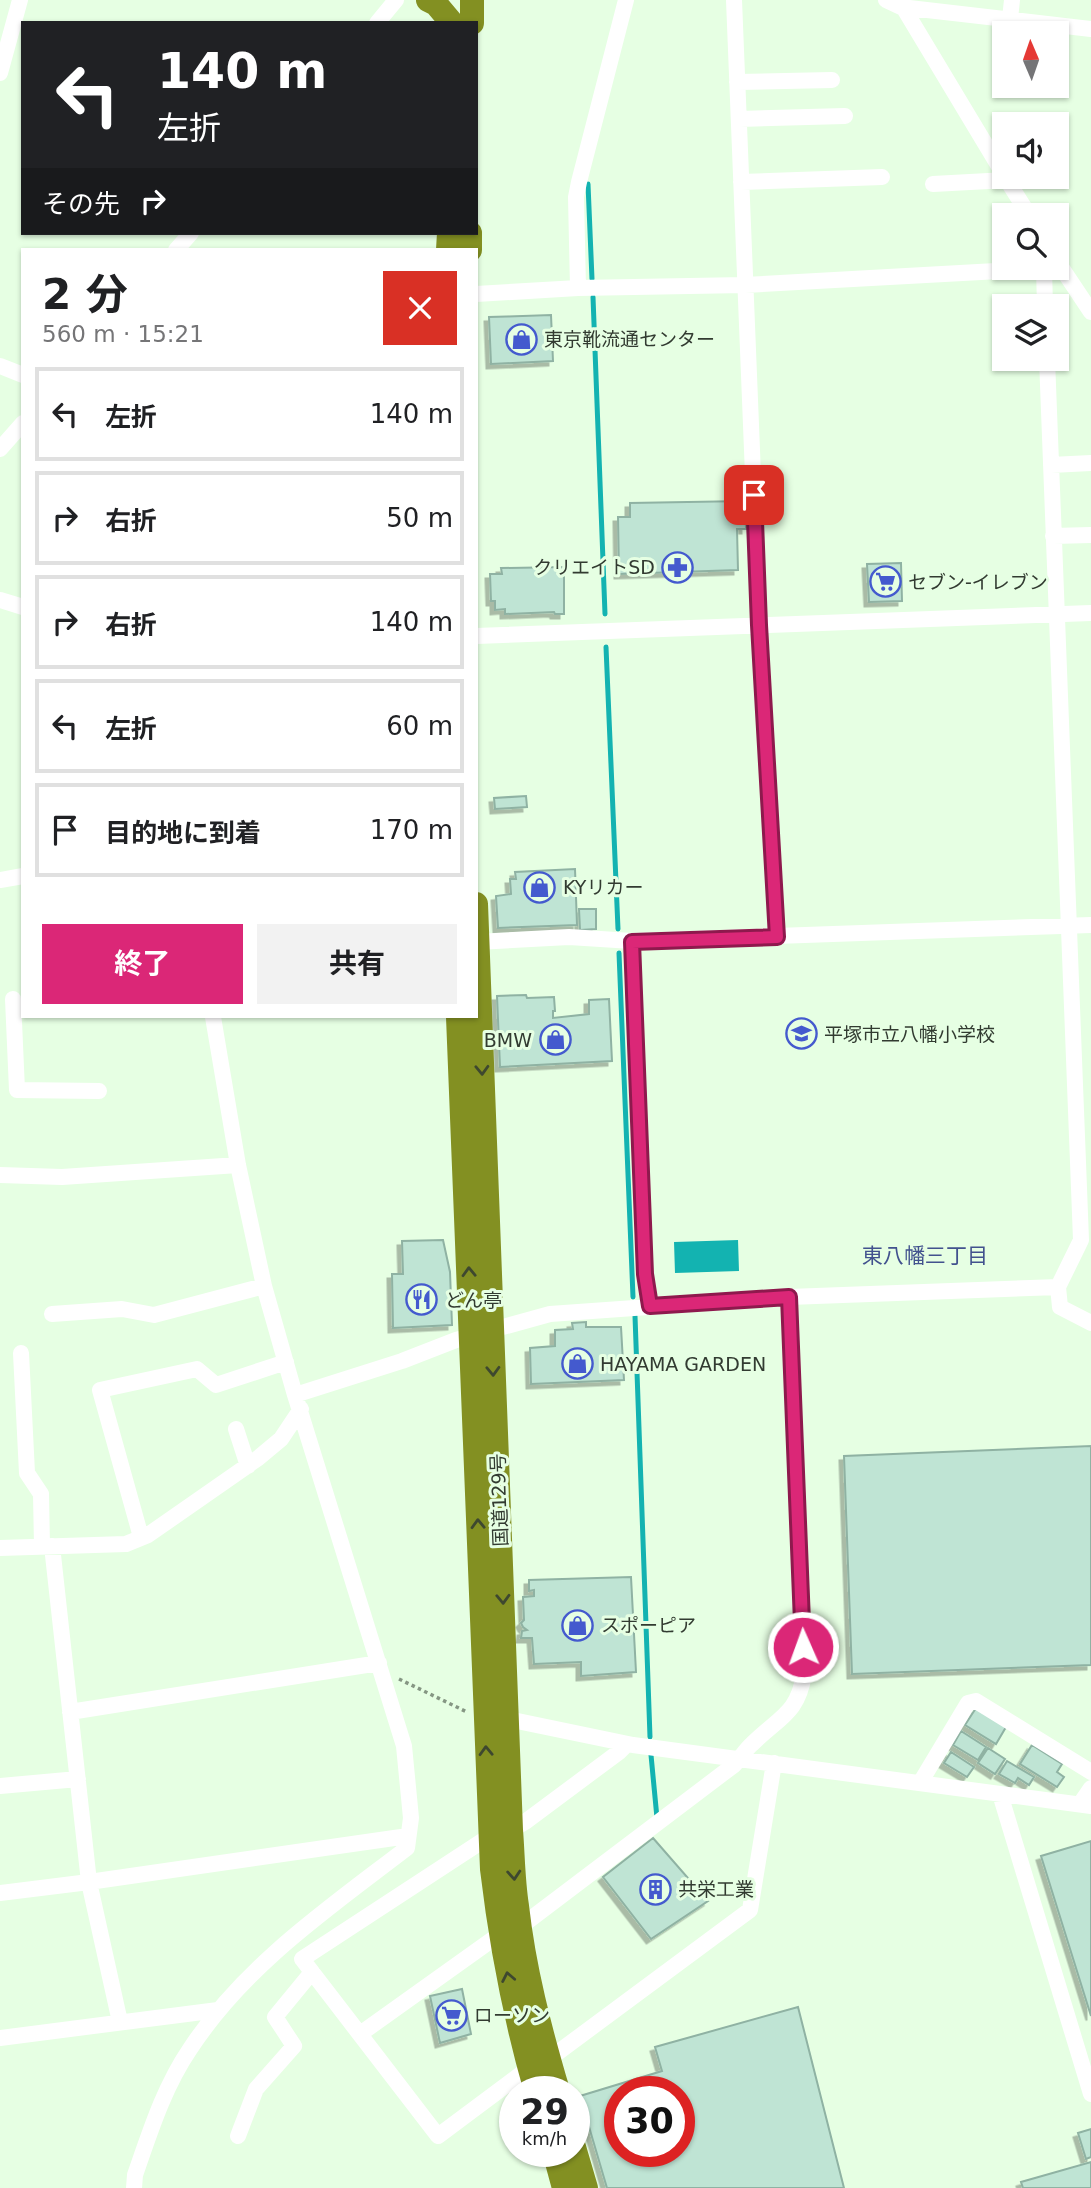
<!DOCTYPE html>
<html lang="ja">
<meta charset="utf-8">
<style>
body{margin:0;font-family:"DejaVu Sans","Noto Sans JP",sans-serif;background:#f2f2f2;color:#202124;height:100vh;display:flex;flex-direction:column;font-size:26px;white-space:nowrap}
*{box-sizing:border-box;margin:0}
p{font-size:23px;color:#757577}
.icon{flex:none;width:38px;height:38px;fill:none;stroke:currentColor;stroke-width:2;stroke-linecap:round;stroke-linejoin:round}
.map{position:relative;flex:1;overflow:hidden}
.drawer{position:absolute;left:21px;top:248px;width:457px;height:770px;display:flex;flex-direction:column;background:#fff;border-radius:0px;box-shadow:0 2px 5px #0004}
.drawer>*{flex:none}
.hud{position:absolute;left:21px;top:21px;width:457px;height:214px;border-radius:0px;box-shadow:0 2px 5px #0004;background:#202124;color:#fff;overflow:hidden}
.needle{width:46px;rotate:358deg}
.tools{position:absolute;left:992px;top:21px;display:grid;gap:14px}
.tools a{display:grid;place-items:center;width:77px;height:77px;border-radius:0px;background:#fff;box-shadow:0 2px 5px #0004;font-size:35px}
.speed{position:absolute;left:499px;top:2076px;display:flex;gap:14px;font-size:35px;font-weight:700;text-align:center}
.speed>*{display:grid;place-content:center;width:91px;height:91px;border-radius:50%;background:#fff;box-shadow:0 2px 5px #0004;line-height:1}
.speed small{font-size:18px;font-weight:400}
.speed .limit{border:10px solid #d22;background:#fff;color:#111}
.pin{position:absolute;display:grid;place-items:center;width:60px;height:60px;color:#fff;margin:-30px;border-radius:14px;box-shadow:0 4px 10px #0006}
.me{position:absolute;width:77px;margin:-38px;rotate:358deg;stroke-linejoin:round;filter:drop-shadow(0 0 5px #0008)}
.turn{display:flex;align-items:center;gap:24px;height:147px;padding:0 21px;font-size:32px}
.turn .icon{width:91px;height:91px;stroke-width:2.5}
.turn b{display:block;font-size:49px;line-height:60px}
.then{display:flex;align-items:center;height:66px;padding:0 21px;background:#0003;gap:14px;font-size:26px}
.round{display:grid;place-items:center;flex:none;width:74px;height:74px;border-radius:0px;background:#f2f2f2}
.headline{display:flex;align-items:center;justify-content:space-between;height:119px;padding:0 21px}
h1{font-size:42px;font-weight:700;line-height:52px}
.cta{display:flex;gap:14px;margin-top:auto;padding:14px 21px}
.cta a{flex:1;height:80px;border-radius:0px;background:#db2777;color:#fff;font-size:28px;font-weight:700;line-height:80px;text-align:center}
.cta a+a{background:#f2f2f2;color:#202124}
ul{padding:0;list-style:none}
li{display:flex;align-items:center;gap:21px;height:94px;margin:0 14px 10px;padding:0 7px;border:4px solid #e0e0e0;border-radius:0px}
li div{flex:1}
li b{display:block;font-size:26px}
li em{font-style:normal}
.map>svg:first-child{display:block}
.water{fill:#13b3b1}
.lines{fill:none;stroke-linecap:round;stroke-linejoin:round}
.stream{stroke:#13b3b1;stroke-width:5}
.building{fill:#bfe4d4;stroke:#8fb2a3;stroke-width:2;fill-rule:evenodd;filter:url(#shadow)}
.path{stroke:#859683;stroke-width:3.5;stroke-dasharray:3.5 3.5;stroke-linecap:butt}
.minor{stroke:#fff;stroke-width:16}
.highway{stroke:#839022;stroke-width:24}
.oneway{stroke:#3e482f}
.route-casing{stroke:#8e194d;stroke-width:18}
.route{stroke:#db2777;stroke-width:12}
.labels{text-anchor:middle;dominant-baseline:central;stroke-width:6;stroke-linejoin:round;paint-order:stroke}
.poi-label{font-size:19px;fill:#323b31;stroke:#e6ffe3;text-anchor:start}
.street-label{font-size:19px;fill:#323b31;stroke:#e6ffe3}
.neighbourhood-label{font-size:21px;fill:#42528e;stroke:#e6ffe3}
</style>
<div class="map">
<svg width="1091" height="2188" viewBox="0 0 1091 2188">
<defs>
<filter id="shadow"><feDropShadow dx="-4.5" dy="4.5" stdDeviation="0" flood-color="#0004"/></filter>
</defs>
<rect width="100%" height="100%" fill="#e6ffe3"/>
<path class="water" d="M738 1240 739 1271 675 1273 674 1242Z"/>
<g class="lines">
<path class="stream" d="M588 184 592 279
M593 297 605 614
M606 647 618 929
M619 953 633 1297
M635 1316 650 1737
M651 1755 657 1818"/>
</g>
<path class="building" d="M551 315 553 361 491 364 489 317Z
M745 501 746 529H737L738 570 619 574 618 517H630V503Z
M901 563 902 601 869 602 867 564Z
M564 567V614H555L554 612 505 614V609L495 610V601H491L490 574H502L501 568Z
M526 796 527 807 495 809 494 798Z
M575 869 577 925 498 928 496 896 511 894 510 879H516L515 872Z
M579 909H596V929L580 930Z
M526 995 527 998 554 997 555 1011H553V1018L589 1014V1000L609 999 612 1061 500 1067 497 996Z
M443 1240 450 1272 452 1325 393 1328 392 1274H403L402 1241Z
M586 1322V1327H621L624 1380 531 1384 530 1348 555 1346V1330L573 1329 572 1323Z
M1091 1446V1665L852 1674 844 1456Z
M631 1577 636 1672 581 1676V1662L534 1664 532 1638H521L522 1631 527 1630 523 1627 521 1623 524 1620 523 1597 534 1596V1590L529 1591V1580Z
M976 1708 1006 1727 996 1744 965 1725Z
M961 1731 986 1747 978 1760 953 1745Z
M1032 1745 1062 1764 1057 1772 1064 1777 1057 1787 1020 1764Z
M988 1748 1005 1759 995 1774 978 1763Z
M951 1752 974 1767 967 1777 944 1763Z
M1007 1761 1034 1777 1029 1785 1018 1778 1015 1783 999 1774Z
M653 1838 708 1901 651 1939 603 1877Z
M1091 1841V2016L1041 1856Z
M462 1989 471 2034 440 2043 430 1996Z
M798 2007 844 2188H607L580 2096 662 2071 655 2047ZM620 2091H679V2151H620Z
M1091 2129V2157L1086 2159 1078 2133Z
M1091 2162V2188H1023L1021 2182Z"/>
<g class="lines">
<path class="path" d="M399 1679 467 1712"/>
<path class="minor" d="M734 0 759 625 777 937
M886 0 901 7 1091 29
M900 2 1004 175
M1010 19 1012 0
M377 23 396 0
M0 73 20 0
M737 82 832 80
M739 119 845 116
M1005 177 1029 215
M741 182 882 177
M933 184 1007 180
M176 250 191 233
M1057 261 1091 312
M1044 269 1045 306
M578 288 576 197 579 182 626 0
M476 294 578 288 745 285 1052 268
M1047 359 1081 1240 1058 1287
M0 366 23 375
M0 449 23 423
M1051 465 1091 463
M1053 536 1091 535
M0 600 23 607
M476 636 1091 613
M0 880 23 876
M632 941 645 1274 650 1306
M477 942 569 937 632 941 1091 925
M13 999 17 1090 99 1091
M0 1175 62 1177 238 1165
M52 1314 122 1309 154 1315 264 1286
M21 1353 27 1473 41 1494 42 1546
M295 1395 402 1361 456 1340 550 1314 789 1297 1058 1287 1060 1307 1091 1323
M236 1429 248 1466
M141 1537 100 1390 197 1369 216 1385 286 1362
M52 1546 89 1882 120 2022
M0 1548 126 1544 148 1535 257 1459 281 1439 301 1409
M70 1712 379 1663
M508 1719 633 1745 1091 1806
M920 1783 968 1703 976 1701 1091 1772
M0 1786 78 1779
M1000 1794 1091 2094
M1080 1804 1091 1788
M511 1830 525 1822 619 1752 627 1744
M490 1836 302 1959 438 2136 529 2068
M0 1893 89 1882 408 1836
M520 1927 734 1765C740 1759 745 1750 752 1744 779 1717 798 1714 804 1674L789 1297
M360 2034 500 1934
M0 2038 218 2010
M549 2059 750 1910 774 1763
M238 2136 256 2089 294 2046 275 2017 312 1972
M134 2188 135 2175C150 2132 164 2087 190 2049 245 1965 329 1908 407 1848L411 1818 404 1746 295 1395 264 1286 238 1165 213 1017"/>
<path class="highway" d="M428 0 436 4 452 23
M472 0V23
M448 250 449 233
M470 250V233
M476 904 511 1830C513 1855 513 1881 517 1906 524 1969 540 2030 558 2091
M458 1017 492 1869C501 1945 515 2018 536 2091
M574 2147 586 2188
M554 2151 564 2188"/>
</g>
<defs><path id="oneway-chevron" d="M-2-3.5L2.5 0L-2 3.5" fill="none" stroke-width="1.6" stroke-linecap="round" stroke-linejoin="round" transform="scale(1.75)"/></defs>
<g class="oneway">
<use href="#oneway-chevron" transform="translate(482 1070) rotate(88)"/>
<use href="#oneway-chevron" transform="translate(469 1272) rotate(-92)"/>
<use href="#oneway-chevron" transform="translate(493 1371) rotate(88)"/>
<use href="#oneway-chevron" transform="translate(478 1524) rotate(-92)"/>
<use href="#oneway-chevron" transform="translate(503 1599) rotate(88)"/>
<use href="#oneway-chevron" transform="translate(486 1751) rotate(-92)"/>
<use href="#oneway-chevron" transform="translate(514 1875) rotate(86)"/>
<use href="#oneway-chevron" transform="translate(508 1977) rotate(-101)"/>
</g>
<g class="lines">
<defs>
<path id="route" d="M754 495 759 625 777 937 632 942 645 1274 650 1306 789 1297 803 1647"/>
</defs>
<use href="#route" class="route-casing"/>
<use href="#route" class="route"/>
</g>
<defs>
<symbol id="shop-ring" viewBox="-11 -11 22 22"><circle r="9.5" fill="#e6ffe3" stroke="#445ace" stroke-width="1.5"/><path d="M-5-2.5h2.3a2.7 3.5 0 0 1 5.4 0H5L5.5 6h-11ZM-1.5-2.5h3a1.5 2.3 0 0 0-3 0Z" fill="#445ace"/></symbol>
<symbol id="pharmacy-ring" viewBox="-11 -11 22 22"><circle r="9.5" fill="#e6ffe3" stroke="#445ace" stroke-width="1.5"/><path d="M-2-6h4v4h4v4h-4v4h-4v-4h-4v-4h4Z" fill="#445ace"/></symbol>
<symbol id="supermarket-ring" viewBox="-11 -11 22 22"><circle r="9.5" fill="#e6ffe3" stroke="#445ace" stroke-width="1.5"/><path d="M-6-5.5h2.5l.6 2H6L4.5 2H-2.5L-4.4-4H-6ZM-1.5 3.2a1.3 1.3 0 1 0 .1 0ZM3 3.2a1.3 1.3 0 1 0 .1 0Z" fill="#445ace"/></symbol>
<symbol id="school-ring" viewBox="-11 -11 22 22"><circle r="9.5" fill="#e6ffe3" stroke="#445ace" stroke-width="1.5"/><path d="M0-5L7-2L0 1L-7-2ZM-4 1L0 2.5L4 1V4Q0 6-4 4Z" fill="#445ace"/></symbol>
<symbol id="restaurant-ring" viewBox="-11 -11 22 22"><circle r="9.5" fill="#e6ffe3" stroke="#445ace" stroke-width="1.5"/><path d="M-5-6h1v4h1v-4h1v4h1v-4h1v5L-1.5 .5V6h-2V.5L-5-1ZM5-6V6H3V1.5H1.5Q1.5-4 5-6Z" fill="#445ace"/></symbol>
<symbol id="building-ring" viewBox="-11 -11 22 22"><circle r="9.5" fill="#e6ffe3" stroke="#445ace" stroke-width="1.5"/><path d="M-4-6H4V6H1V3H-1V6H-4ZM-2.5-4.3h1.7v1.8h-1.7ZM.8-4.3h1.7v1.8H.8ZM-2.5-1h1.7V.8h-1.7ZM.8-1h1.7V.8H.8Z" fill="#445ace"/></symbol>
</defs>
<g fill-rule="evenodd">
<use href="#shop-ring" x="504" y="322" width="35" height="35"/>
<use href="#pharmacy-ring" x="660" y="550" width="35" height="35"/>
<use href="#supermarket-ring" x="868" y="564" width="35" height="35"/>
<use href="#shop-ring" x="522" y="870" width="35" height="35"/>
<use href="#school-ring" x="784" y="1016" width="35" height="35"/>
<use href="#shop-ring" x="538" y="1022" width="35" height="35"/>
<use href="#restaurant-ring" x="404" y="1282" width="35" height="35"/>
<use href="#shop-ring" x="560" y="1346" width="35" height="35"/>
<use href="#shop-ring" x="560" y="1608" width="35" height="35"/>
<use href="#building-ring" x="638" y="1872" width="35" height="35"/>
<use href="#supermarket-ring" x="434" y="1998" width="35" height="35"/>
</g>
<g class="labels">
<g class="poi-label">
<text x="544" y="339">東京靴流通センター</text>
<text x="655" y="567" text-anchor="end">クリエイトSD</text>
<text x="908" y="582">セブン-イレブン</text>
<text x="563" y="887">KYリカー</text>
<text x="824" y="1034">平塚市立八幡小学校</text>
<text x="532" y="1040" text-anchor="end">BMW</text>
<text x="445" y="1300">どん亭</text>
<text x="600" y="1364">HAYAMA GARDEN</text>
<text x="601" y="1625">スポーピア</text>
<text x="678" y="1889">共栄工業</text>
<text x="474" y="2015">ローソン</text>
</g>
<g class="street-label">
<text transform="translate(499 1500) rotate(-92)">国道129号</text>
</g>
<g class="neighbourhood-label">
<text x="925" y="1256">東八幡三丁目</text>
</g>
</g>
</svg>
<div class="tools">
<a><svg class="needle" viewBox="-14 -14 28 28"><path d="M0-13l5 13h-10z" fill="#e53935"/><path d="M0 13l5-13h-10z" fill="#757577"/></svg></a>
<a><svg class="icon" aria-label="sound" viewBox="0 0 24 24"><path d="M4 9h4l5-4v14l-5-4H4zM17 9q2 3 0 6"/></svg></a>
<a><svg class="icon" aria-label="search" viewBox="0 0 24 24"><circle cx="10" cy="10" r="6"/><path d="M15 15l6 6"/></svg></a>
<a><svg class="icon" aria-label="layers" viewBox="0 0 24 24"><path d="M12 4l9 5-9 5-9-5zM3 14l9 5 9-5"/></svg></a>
</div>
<div class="speed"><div>29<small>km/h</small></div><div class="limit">30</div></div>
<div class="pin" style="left:754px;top:495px;background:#d93025"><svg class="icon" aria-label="arrive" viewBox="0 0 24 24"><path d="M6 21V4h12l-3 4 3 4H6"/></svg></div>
<svg class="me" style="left:803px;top:1647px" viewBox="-20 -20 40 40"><circle r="17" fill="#db2777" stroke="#fff" stroke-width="3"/><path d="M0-11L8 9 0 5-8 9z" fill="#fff"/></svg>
<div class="hud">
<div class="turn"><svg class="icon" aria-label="left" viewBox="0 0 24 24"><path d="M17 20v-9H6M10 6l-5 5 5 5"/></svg><div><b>140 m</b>左折</div></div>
<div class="then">その先<svg class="icon" aria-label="right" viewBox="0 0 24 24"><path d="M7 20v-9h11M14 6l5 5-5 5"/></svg></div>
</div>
<section class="drawer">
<div class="headline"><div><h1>2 分</h1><p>560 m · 15:21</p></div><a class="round" style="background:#d93025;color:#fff"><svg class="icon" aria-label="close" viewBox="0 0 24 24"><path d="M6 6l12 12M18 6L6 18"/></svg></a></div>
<ul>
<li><svg class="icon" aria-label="left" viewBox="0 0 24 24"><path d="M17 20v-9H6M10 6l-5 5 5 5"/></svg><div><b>左折</b></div><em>140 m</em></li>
<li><svg class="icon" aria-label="right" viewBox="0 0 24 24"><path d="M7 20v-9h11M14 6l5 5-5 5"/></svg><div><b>右折</b></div><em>50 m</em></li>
<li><svg class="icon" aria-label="right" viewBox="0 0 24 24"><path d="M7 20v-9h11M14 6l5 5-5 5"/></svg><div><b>右折</b></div><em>140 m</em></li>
<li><svg class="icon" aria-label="left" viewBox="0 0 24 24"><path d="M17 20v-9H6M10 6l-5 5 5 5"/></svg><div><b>左折</b></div><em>60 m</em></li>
<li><svg class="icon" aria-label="arrive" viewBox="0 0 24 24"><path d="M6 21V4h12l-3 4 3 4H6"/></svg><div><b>目的地に到着</b></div><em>170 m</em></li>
</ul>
<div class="cta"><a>終了</a><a>共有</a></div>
</section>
</div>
